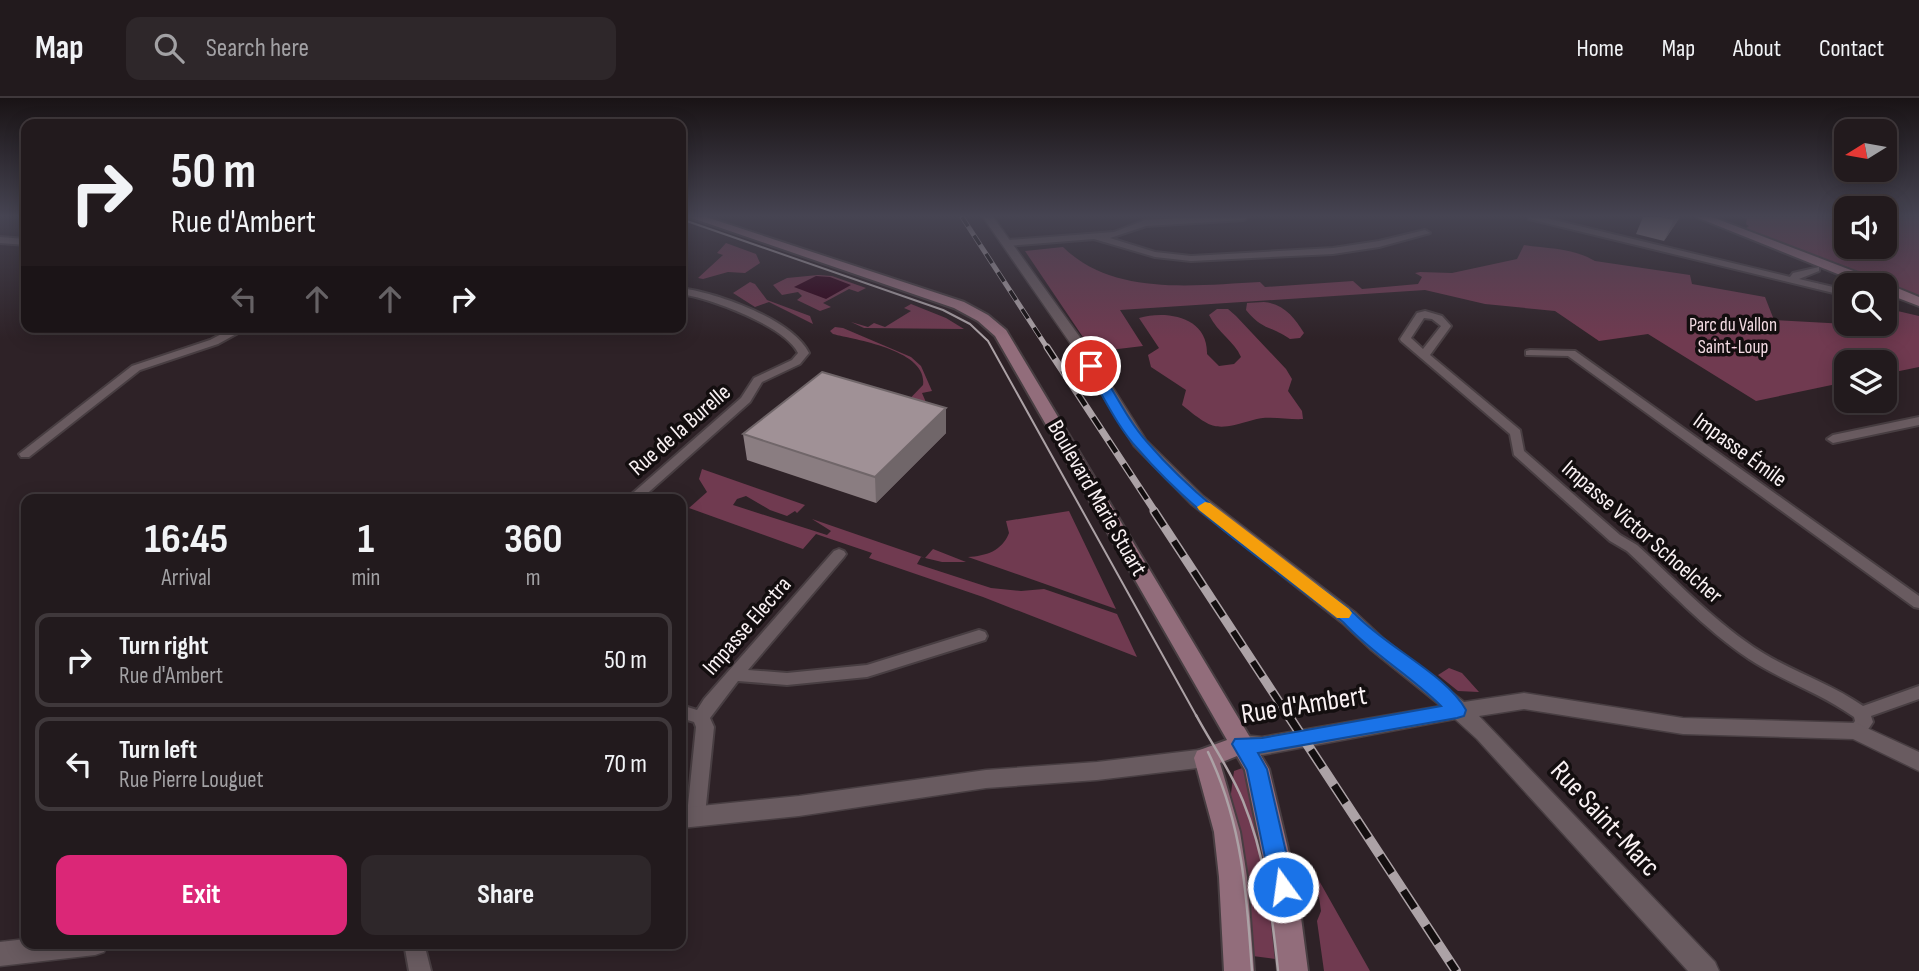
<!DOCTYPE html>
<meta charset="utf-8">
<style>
body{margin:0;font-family:"Sofia Sans Condensed",sans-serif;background:#2e272a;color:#f1f3f6;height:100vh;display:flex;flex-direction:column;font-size:26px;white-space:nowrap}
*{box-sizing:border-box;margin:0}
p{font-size:23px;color:#a2a1a4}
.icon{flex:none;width:38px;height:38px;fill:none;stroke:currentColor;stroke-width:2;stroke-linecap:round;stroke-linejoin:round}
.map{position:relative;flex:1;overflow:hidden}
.drawer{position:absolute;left:21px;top:396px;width:665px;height:455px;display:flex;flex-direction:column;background:#221a1d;border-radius:14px;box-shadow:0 4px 18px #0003,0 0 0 2px #3f383b}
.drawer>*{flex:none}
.banner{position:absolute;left:21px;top:21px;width:665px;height:214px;border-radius:14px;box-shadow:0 4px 18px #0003,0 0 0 2px #3f383b;background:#221a1d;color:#f1f3f6;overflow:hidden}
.needle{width:46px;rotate:259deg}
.fabs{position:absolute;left:1834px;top:21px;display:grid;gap:14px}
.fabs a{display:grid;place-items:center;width:63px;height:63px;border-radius:14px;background:#221a1d;box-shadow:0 4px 18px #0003,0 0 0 2px #3f383b;font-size:35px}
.pin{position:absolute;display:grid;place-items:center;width:60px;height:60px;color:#fff;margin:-30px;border:4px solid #fff;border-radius:50%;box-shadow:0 2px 7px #0007}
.me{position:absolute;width:77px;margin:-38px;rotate:346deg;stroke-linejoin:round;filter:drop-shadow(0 0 5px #0008)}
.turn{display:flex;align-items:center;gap:24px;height:147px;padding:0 35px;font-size:32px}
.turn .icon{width:91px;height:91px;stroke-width:2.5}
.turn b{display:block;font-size:49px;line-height:60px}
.lanes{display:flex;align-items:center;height:66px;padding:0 35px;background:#0003;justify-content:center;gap:35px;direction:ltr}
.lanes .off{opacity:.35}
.eta{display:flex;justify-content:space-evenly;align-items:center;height:119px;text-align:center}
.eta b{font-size:42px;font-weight:700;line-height:49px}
.cta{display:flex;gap:14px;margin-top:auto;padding:14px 35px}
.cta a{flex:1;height:80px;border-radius:14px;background:#db2777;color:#fff;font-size:28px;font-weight:700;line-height:80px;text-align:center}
.cta a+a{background:#2e272a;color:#f1f3f6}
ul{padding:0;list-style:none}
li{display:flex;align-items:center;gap:21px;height:94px;margin:0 14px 10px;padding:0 21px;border:4px solid #3f383b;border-radius:14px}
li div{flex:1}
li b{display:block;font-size:26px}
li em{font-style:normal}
header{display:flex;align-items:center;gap:42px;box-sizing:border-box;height:98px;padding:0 35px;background:#221a1d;border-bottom:2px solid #3f383b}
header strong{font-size:33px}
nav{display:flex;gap:38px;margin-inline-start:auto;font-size:24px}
.search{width:490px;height:63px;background:#2e272a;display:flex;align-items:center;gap:18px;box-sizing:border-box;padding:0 24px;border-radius:14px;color:#a2a1a4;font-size:26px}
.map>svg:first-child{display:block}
.green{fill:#703a50}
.water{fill:#300017}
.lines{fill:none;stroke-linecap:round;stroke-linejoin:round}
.minor-casing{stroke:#483e42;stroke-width:4}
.tertiary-casing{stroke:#483e42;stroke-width:3}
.secondary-casing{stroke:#483e42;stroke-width:4}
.minor{fill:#695b60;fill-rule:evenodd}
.tertiary{fill:#695b60;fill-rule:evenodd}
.secondary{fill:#926d7b;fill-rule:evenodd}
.tram-far1{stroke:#aca2a6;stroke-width:2}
.tram{stroke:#aca2a6;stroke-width:2.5}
.rail-far3-casing{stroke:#aca2a6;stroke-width:5}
.rail-far2-casing{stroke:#aca2a6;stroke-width:7}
.rail-far1-casing{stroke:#aca2a6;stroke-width:9}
.rail-casing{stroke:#aca2a6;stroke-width:10}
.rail-far3{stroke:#130e0f;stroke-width:3.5;stroke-dasharray:11;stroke-linecap:butt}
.rail-far2{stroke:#130e0f;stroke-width:4.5;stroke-dasharray:14;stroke-linecap:butt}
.rail-far1{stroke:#130e0f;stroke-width:6;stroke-dasharray:18;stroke-linecap:butt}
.rail{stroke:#130e0f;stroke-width:7;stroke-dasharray:21;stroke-linecap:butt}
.wall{fill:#8a7d81}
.shaded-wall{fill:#706669}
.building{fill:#a09196;stroke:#706669;stroke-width:2}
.route{fill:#1a73e8;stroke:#114b97;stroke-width:2}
.slow{fill:#f59e0b}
.labels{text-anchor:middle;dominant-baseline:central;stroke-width:7;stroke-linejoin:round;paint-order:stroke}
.far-park-label{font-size:19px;fill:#f2dae2;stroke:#130e0f}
.street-label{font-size:23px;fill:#f9f1f3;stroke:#130e0f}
.near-street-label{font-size:28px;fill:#f9f1f3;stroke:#130e0f}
</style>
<header>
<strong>Map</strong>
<div class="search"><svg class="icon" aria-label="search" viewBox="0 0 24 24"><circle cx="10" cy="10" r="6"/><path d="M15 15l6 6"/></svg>Search here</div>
<nav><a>Home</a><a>Map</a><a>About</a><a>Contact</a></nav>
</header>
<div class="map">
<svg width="1919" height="873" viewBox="0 0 1919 873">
<rect width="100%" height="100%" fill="#2e2227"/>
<path class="green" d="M1743 119H1846V149H1885V119H1919V198L1743 132 1749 128 1746 126 1747 121Z
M726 145 756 156 760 165 745 175 728 174 703 181 698 180 723 157 717 155Z
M1524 147C1551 151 1573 150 1595 163L1690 177 1692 186 1765 199 1774 222 1883 228 1889 211 1919 218V269L1885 276V264H1846V284L1756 303 1648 236 1599 243 1555 213 1485 206 1425 192 1120 212 1143 248 1093 254 1025 153 1063 149C1114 199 1196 187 1260 184L1265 189 1353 183 1362 191 1418 186 1422 179 1415 175 1420 174 1452 175 1517 161Z
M818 177 832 178 866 190 858 194 849 191 823 205 831 209 820 213 797 202 802 198 798 194 782 197 773 187 787 180Z
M750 184 755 186 767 202 810 218 813 226 769 204 755 209 733 195Z
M1264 204C1284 206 1294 219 1304 235L1300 240 1290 241C1270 227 1263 233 1246 212L1247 205Z
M911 206 946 220 964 231 864 230 851 224 868 229 874 225 885 229 911 213 904 210Z
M1217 211H1228L1236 218 1286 271 1292 281 1288 293 1302 313 1303 321C1288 322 1267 317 1253 322 1215 333 1213 332 1182 307L1186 292 1151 269 1148 257 1159 250 1139 220C1167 212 1208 219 1207 256L1219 268 1234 266 1241 259C1234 243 1218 235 1209 217Z
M835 229 843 230 911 259 921 268 932 293 922 295 934 323 897 314 923 287C928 252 856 242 833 236L830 233Z
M702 371 805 407 797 415 795 413 787 418 770 412 746 398 737 401 733 407 827 437 831 433 812 421 925 460 933 451 966 464H942L921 459 917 466 991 490 1021 493 1044 491 1117 516 1137 559 983 499 869 460 872 455 816 436 803 451 689 410 707 394 699 381Z
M1069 413 1116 511 968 459C986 458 1002 453 1009 435L1006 423Z
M1449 570 1462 575 1479 594 1458 593 1438 577Z
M1245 669 1249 674 1283 862 1245 857 1230 703 1234 673Z
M1304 764 1317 779 1370 873H1324L1317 823 1321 813 1319 799C1306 790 1305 779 1304 764Z"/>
<path class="water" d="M816 178 830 179 851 187 826 201 794 189Z"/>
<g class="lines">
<defs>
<path id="minor" d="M1205 119H1248L1244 122 1146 128 1110 140 1155 154 1191 158 1333 150 1379 143 1425 132 1430 135 1379 149 1333 156 1191 163 1155 159 1094 141 1008 148 1003 145 1008 142 1114 134 1145 122Z
M1528 119H1542L1790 179 1793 175 1819 169V173L1799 181 1846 192V198L1529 121Z
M0 139 26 141V147L0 145Z
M681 190C717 195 792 221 809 255L800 266 762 284 750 304 641 401H626L741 300 754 280 792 262 798 255C785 228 710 200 681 196Z
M1425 213 1442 218 1451 228 1430 257 1520 332 1524 353 1620 437 1637 447C1678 484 1716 526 1763 555 1796 575 1832 586 1863 608L1919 588V601L1871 618 1873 624C1867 634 1861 641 1850 638L1847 633 1855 623 1854 619C1821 595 1782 583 1749 561 1704 531 1667 490 1627 453L1610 443 1514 357 1510 336 1401 243 1400 241 1417 215ZM1424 220 1432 221 1441 228 1423 251 1411 240Z
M235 229H249L218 246 140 272 29 359H21L19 356 132 268 210 242Z
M1530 252 1575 253 1919 498V510L1914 509 1568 258 1526 257V253Z
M1919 319V327L1833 345 1827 341 1833 337Z
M839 451 844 453 846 456 844 459 748 572 787 575 867 567 979 532 985 534 987 538 985 542 867 579 787 587 738 583 710 620 714 629 705 717 703 723 696 725 689 723 687 717 696 629 694 624 681 620V607L697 612 704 601 834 453Z
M404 845H424L431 873H409Z"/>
<path id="tertiary" d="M983 119H993L1087 249 1146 342 1203 398 1356 515 1384 541 1464 604 1524 595 1683 620 1856 625 1919 654V673L1853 641 1683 636 1524 611 1479 618 1715 864 1719 873H1688L1477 641 1455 621 1262 657 1234 652 1231 646 1234 640 1242 637 1262 639 1441 608 1370 551 1342 525 1191 406 1134 348 1073 249Z
M1206 651 1214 654 1217 660 1214 666 1206 669 1097 682 986 690 799 718 681 730V710L799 698 986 672 1097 664Z
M26 841V845H108L104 854 95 857 0 868V844Z"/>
<path id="secondary" d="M689 119H706L964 204 988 217 1006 232 1269 671 1297 789 1308 873H1278L1269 789 1245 672 1237 658 1220 665 1240 734 1247 779 1254 873H1224L1219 779 1214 734 1194 660 1197 653 1227 642 995 238 978 223 954 210Z
M1696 119H1712L1890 187 1919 199V208L1885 195V187H1865Z"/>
</defs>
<use href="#minor" class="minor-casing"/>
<use href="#tertiary" class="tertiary-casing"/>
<use href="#secondary" class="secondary-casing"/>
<use href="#minor" class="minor"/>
<use href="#tertiary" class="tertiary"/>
<use href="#secondary" class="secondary"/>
<path class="tram-far1" d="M681 121 943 212 970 226 988 243 1197 619"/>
<path class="tram" d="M1196 617C1211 645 1231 673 1243 703 1265 757 1272 815 1278 873
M1208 654C1242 724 1247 797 1252 873"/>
<defs>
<path id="rail-far3" d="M962 119 1048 251"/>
<path id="rail-far2" d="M1047 249 1156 415"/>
<path id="rail-far1" d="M1154 413 1289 619"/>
<path id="rail" d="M1288 617 1456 873"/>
</defs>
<use href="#rail-far3" class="rail-far3-casing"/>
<use href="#rail-far2" class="rail-far2-casing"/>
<use href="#rail-far1" class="rail-far1-casing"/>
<use href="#rail" class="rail-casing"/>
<use href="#rail-far3" class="rail-far3"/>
<use href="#rail-far2" class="rail-far2"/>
<use href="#rail-far1" class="rail-far1"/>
<use href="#rail" class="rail"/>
</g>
<path class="wall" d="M1643 119H1680L1664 143 1636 136Z
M946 335 876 405 747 362 743 336Z"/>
<path class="shaded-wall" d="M1676 119H1680L1664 143 1674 121Z
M946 310V335L876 405 875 379Z"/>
<path class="building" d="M1662 119H1676L1674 121Z
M822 274 946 310 875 379 743 336Z"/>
<linearGradient id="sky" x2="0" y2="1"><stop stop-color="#191315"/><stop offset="0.49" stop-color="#464452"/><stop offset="1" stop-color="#464452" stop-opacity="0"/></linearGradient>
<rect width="1919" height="241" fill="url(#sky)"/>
<path class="route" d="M1091 264 1098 268C1114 293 1128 323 1148 345 1205 412 1285 462 1355 516 1385 548 1447 577 1466 612L1464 618 1457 620 1258 655 1267 671 1294 789 1291 796 1283 799 1275 796 1271 789 1247 672 1232 646 1235 641 1262 640 1441 608C1410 577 1372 556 1343 524 1273 469 1195 418 1137 350 1116 327 1102 295 1085 268Z"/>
<path class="slow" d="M1205 404 1210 405 1349 511 1352 515 1349 520H1337L1199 412 1197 409Z"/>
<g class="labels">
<g class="far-park-label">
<text x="1733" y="227">Parc du Vallon<tspan x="1733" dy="22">Saint-Loup</tspan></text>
</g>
<g class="street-label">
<text transform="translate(680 332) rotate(-41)">Rue de la Burelle</text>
<text transform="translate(1740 352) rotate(36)">Impasse Émile</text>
<text transform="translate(1097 400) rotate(60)">Boulevard Marie Stuart</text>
<text transform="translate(1642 434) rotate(41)">Impasse Victor Schoelcher</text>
<text transform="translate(747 528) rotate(-49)">Impasse Electra</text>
</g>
<g class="near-street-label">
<text transform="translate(1304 607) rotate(-9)">Rue d'Ambert</text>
<text transform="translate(1605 721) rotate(47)">Rue Saint-Marc</text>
</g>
</g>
</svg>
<div class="fabs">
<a><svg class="needle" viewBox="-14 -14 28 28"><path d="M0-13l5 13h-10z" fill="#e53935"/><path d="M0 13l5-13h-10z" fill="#a2a1a4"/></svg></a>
<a><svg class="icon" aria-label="sound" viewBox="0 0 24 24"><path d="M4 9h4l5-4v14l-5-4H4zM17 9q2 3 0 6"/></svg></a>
<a><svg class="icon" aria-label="search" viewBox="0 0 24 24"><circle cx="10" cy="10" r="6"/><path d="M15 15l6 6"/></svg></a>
<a><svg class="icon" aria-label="layers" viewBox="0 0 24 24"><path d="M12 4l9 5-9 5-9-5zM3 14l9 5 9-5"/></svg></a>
</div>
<div class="pin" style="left:1091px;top:268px;background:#d93025"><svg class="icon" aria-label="arrive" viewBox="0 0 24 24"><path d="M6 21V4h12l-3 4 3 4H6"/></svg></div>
<svg class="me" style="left:1283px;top:789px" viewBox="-20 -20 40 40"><circle r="17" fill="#1a73e8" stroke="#fff" stroke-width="3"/><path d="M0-11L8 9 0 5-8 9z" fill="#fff"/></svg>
<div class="banner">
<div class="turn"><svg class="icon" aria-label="right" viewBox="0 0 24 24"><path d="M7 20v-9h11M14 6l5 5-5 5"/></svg><div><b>50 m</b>Rue d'Ambert</div></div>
<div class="lanes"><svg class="icon off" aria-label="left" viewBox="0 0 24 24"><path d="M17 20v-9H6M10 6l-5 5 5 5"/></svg><svg class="icon off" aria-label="ahead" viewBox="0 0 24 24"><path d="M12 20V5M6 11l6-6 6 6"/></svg><svg class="icon off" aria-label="ahead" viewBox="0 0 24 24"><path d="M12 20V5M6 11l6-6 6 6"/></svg><svg class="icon" aria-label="right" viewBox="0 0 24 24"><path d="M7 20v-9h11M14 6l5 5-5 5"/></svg></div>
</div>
<section class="drawer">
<div class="eta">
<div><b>16:45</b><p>Arrival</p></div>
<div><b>1</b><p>min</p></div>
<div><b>360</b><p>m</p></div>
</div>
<ul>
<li><svg class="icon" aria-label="right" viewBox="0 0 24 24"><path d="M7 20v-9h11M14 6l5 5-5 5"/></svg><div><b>Turn right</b><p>Rue d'Ambert</p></div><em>50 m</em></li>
<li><svg class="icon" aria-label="left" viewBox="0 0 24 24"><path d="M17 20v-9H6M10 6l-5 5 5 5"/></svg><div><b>Turn left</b><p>Rue Pierre Louguet</p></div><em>70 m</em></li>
</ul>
<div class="cta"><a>Exit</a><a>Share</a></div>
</section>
</div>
